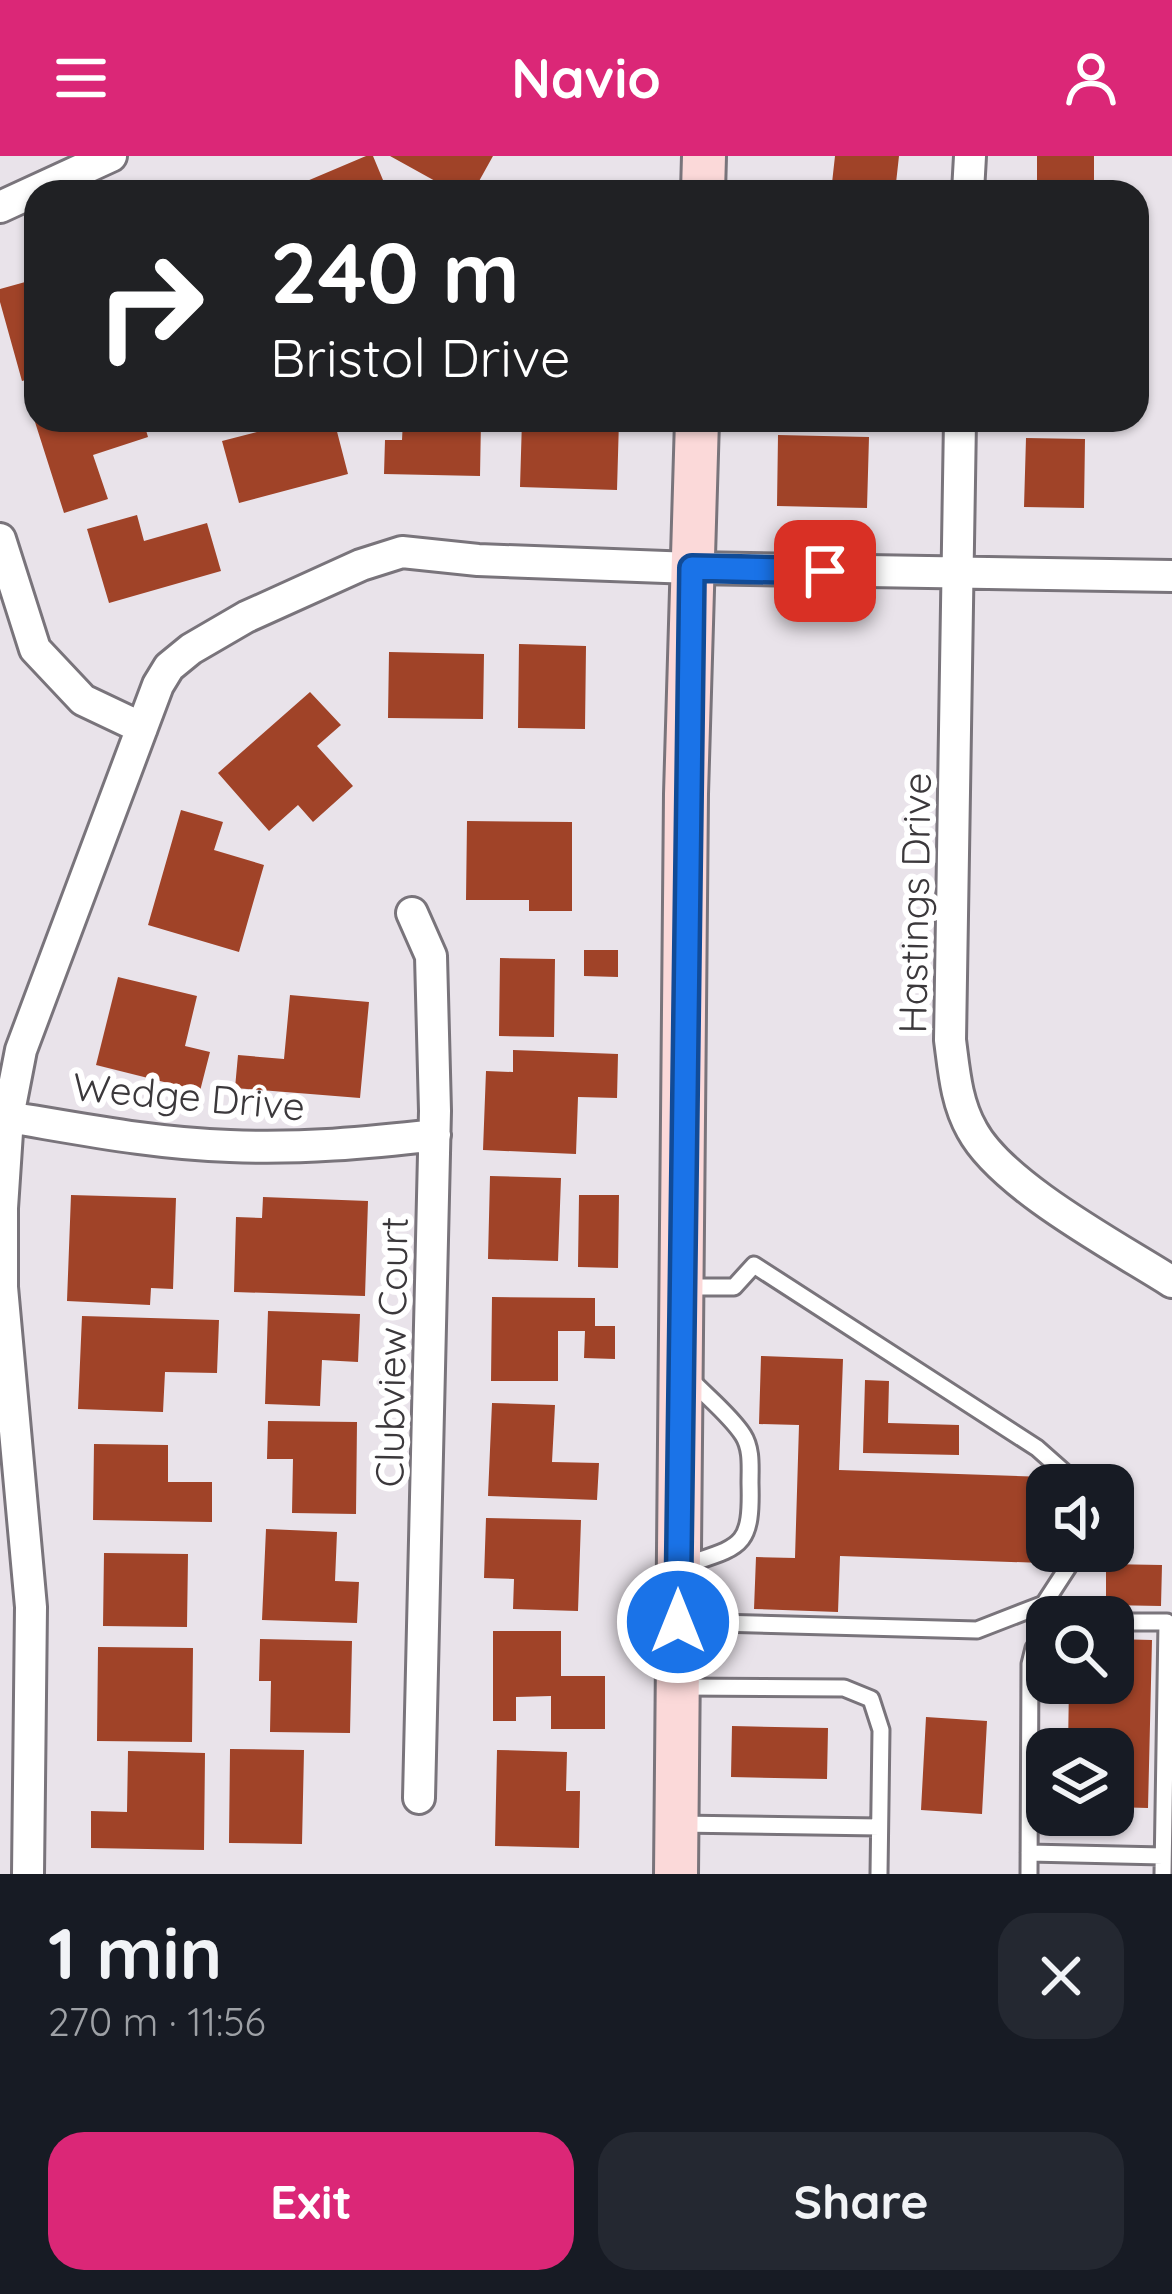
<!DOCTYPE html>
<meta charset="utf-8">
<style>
body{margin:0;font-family:Quicksand,sans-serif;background:#242831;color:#f1f3f6;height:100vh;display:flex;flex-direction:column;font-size:45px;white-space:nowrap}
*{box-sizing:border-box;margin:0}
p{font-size:39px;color:#9ea1a6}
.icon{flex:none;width:66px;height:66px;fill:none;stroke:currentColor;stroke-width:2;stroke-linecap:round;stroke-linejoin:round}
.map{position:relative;height:1718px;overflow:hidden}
.side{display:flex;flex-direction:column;background:#171b24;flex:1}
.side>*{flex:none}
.guide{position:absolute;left:24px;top:24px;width:1125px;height:252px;border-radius:36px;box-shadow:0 3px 9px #0004;background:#202124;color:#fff;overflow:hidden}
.controls{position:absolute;left:1026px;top:1308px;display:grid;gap:24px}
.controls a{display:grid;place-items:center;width:108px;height:108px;border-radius:24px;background:#171b24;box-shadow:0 3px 9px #0004;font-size:60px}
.pin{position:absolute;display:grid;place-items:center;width:102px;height:102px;color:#fff;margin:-51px;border-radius:24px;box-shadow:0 6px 18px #0006}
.me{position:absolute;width:132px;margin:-66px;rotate:0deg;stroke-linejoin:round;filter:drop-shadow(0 0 9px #0008)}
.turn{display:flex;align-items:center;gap:42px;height:252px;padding:0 48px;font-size:54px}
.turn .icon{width:156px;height:156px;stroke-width:2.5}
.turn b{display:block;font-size:84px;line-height:102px}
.round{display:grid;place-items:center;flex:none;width:126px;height:126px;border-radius:36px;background:#242831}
.overview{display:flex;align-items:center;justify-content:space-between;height:204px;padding:0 48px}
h1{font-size:72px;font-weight:700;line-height:90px}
.action{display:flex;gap:24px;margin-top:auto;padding:24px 48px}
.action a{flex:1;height:138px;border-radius:36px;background:#db2777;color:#fff;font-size:48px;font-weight:700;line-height:138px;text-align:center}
.action a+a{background:#242831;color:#f1f3f6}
header{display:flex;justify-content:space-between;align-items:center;height:156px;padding:0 48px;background:#db2777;color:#fff;font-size:54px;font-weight:700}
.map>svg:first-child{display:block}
.building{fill:#a04328}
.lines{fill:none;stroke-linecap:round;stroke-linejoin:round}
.lane-casing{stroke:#79747b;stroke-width:21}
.street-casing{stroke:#79747b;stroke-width:36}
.secondary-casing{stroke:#79747b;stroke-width:48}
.lane{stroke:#fff;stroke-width:15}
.street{stroke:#fff;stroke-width:30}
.secondary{stroke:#fbd9d9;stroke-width:42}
.route-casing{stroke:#114b97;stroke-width:30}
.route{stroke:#1a73e8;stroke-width:21}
.labels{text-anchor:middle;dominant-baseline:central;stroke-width:12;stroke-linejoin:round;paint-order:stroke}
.street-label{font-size:39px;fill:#3b383b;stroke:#fff}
</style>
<header><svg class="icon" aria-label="menu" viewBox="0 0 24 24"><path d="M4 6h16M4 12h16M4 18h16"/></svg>Navio<svg class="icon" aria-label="person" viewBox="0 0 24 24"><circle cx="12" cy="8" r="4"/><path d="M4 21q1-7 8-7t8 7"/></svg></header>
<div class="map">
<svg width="1172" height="1718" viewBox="0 0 1172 1718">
<rect width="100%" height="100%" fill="#e9e3ea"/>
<path class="building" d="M366 0H373L388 36H281Z
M390 0H493L473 36H455Z
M835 0H899L895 36H831Z
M1037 0H1094V36H1037Z
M36 123V221L22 225 0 146V133Z
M41 264H143L148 281 93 299 108 343 64 357 35 266Z
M287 264H334L348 318 239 347 222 285 288 268Z
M403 264H481L480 320 384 318 385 284H402Z
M522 264H619L617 334 520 331Z
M778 279 869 281 867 352 777 350Z
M1026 282 1085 283 1084 352 1024 351Z
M137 359 144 385 207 367 221 415 109 447 87 373Z
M519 488 586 490 585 573 518 572Z
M389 496 484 498 483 563 388 562Z
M310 536 341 569 317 590 353 630 313 666 298 649 269 675 218 617Z
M181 654 223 666 214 694 264 709 239 796 148 769Z
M467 665 572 666V755H529V744H466Z
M584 794H618V821L584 820Z
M500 802 555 803 554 881 499 880Z
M118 821 197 840 185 890 210 896 200 935 96 909Z
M290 839 369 846 360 942 235 932 238 899 284 903Z
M513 894 618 898 617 942 578 941 576 998 483 994 486 915 513 916Z
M490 1020 561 1022 558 1105 488 1103Z
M71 1039 176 1042 173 1133 151 1132 150 1149 67 1145Z
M579 1039H619L618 1112 578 1111Z
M263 1041 368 1045 365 1140 234 1136 236 1061 262 1062Z
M492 1141 595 1142V1170H615V1203L584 1202 585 1175H558V1225H491Z
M268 1155 360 1158 358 1206 322 1204 320 1250 265 1248Z
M82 1160 219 1164 217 1217 165 1216 163 1256 78 1253Z
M761 1200 843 1203 839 1314 1046 1321 1043 1407 840 1400 838 1456 754 1453 756 1401 795 1402 799 1269 759 1268Z
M865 1224 889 1225 888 1267 959 1269V1299L863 1297Z
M492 1247 555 1249 552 1306 599 1307 597 1344 488 1340Z
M268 1265 357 1266 356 1358 292 1357 293 1303H267Z
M94 1288 168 1289V1326H212V1366L93 1364Z
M486 1362 581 1364 578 1455 513 1453 514 1423 484 1422Z
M266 1373 337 1376 335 1425 359 1426 357 1467 262 1464Z
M104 1397 188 1398 187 1471 103 1470Z
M1106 1408 1162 1409 1161 1450 1106 1449Z
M493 1475H561V1520H605V1573H551V1540L516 1541V1565H493Z
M260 1483 352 1485 350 1577 270 1576 271 1525H259Z
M1113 1483 1152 1484 1148 1652 1113 1651V1593H1068L1069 1527H1113Z
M98 1491 193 1492 192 1586 97 1585Z
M926 1561 987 1565 982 1658 921 1654Z
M732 1570 828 1572 827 1623 731 1621Z
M230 1593 304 1594 302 1688 229 1687Z
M497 1594 567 1596 566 1635H580L579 1692 495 1690Z
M128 1595 205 1597 204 1694 91 1692V1655L127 1656Z"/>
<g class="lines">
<defs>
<path id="lane" d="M682 1131H734L754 1109 1037 1292 1072 1323V1329
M682 1410C741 1390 752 1393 750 1327 750 1311 752 1293 743 1279 730 1259 707 1241 690 1223
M681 1466 977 1474 1044 1448 1070 1408 1071 1395
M1113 1466H1167L1163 1718
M680 1531 844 1532 871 1543 881 1574 879 1718
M678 1668 879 1671
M1029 1697 1163 1700
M1029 1718 1030 1508 1034 1492 1047 1476"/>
<path id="street" d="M968 36 970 0
M0 51 111 0
M960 264 950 884C954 914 956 946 972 974 1002 1030 1117 1091 1172 1126
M0 383 35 493 83 544 142 572
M412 757 431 800 435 955 419 1642
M8 961C81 973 156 988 230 990 300 993 367 987 435 979
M28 1718 31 1451 2 1131V1052L8 961 21 894 158 529 169 511 191 493 246 461 361 409 402 396 478 404 692 412 1172 420"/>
<path id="secondary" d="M703 36 704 0
M676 1718 686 638 697 264"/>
</defs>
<use href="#lane" class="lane-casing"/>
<use href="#street" class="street-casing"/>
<use href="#secondary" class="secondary-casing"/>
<use href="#lane" class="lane"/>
<use href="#street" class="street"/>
<use href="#secondary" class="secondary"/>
</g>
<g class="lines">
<defs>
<path id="route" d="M678 1466 692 412 825 415"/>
</defs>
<use href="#route" class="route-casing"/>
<use href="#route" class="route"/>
</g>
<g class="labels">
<g class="street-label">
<text transform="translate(914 747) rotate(-89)">Hastings Drive</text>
<text transform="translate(189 940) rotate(5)">Wedge Drive</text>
<text transform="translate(391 1196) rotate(-89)">Clubview Court</text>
</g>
</g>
</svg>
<div class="controls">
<a><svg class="icon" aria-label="sound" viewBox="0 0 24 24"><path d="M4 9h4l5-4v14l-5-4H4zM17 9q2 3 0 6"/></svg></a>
<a><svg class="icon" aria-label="search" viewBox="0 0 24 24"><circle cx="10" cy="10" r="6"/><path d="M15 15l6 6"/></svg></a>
<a><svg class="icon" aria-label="layers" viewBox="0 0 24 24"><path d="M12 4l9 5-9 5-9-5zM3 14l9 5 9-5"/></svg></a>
</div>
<div class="pin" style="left:825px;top:415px;background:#d93025"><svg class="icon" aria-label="arrive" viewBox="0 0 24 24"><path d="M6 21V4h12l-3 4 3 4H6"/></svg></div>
<svg class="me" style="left:678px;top:1466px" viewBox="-20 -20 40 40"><circle r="17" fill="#1a73e8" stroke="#fff" stroke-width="3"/><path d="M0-11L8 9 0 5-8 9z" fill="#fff"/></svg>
<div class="guide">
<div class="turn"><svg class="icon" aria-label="right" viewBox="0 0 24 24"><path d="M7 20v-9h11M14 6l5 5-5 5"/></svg><div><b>240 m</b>Bristol Drive</div></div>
</div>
</div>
<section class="side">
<div class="overview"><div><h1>1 min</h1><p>270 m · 11:56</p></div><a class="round"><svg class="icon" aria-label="close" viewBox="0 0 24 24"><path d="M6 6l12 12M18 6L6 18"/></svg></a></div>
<div class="action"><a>Exit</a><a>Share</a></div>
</section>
